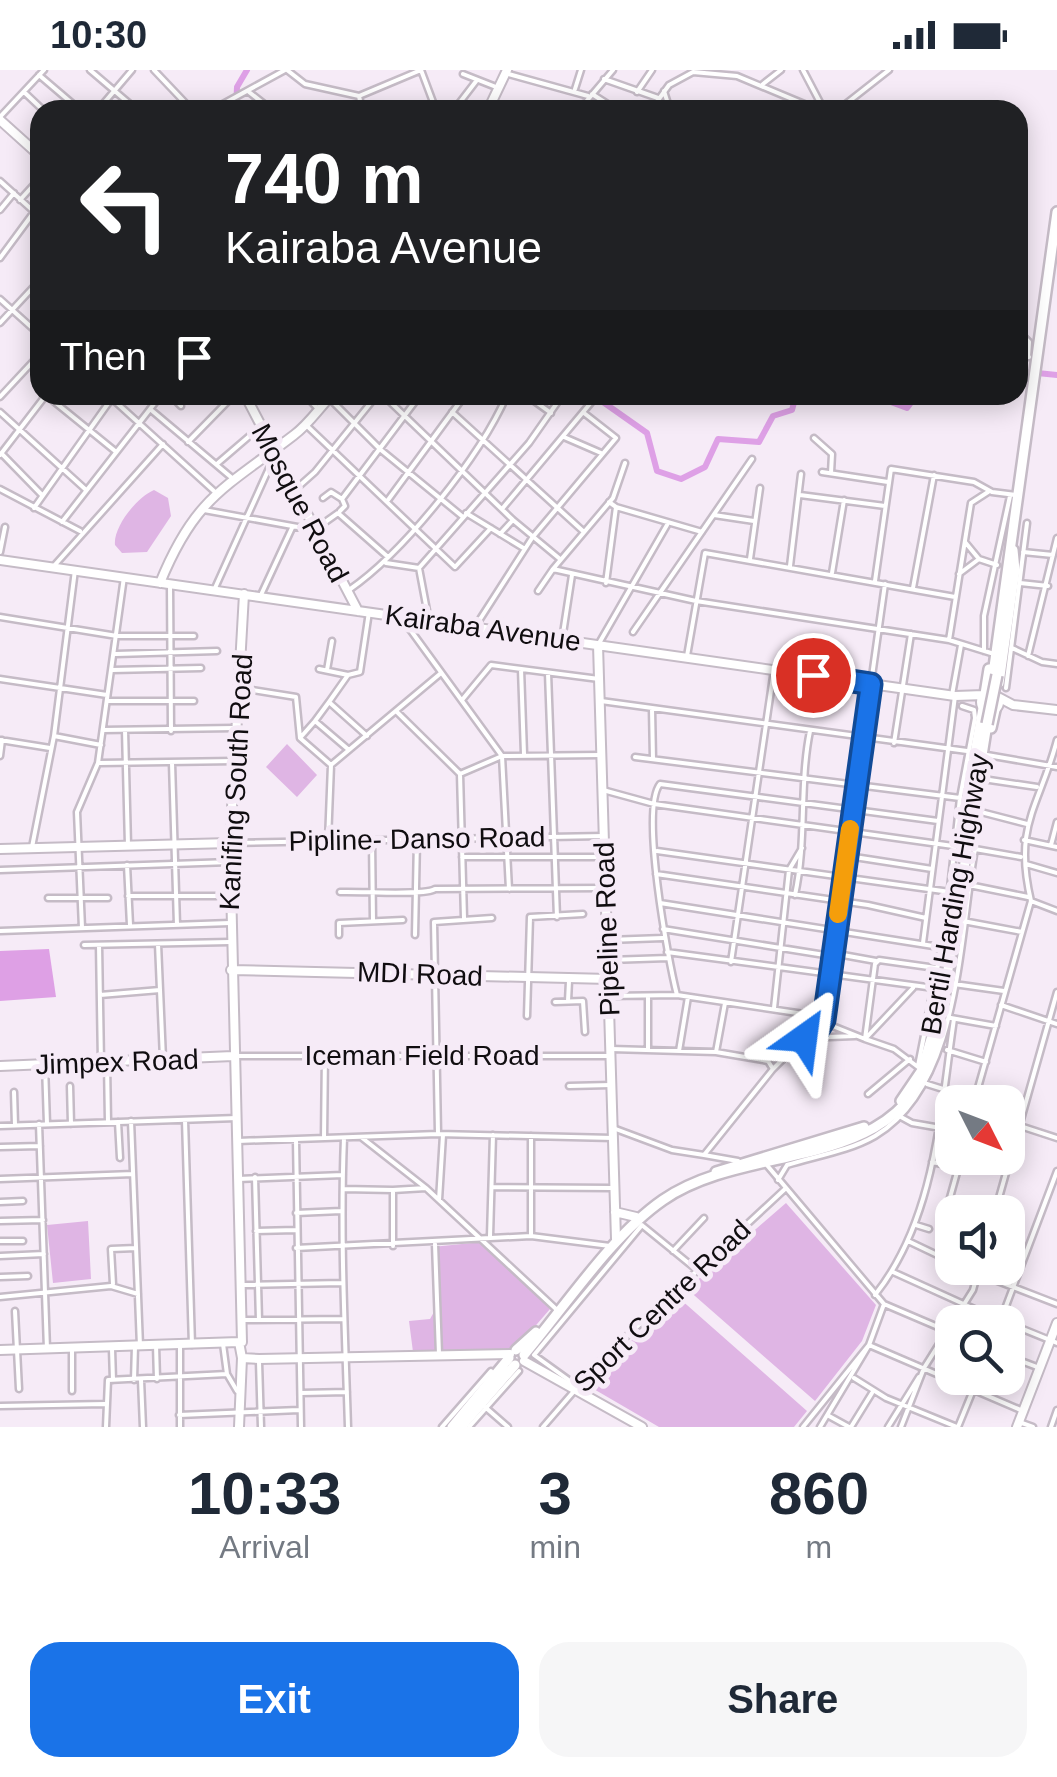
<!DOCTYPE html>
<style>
body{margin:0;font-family:Arial,sans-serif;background:#f6f6f7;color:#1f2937;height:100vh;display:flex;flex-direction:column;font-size:38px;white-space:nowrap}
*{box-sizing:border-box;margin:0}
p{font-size:32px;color:#747a83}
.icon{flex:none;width:55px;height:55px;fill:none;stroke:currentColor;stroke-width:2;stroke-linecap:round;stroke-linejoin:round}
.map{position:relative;height:1357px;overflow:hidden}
.details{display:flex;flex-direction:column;background:#fff;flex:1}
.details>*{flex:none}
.top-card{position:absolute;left:30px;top:30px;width:998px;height:305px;border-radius:30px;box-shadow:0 5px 25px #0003;background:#202124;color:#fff;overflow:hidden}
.needle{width:65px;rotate:132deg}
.buttons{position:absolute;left:935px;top:1015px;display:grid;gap:20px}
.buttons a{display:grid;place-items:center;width:90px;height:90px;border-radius:20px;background:#fff;box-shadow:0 5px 25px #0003;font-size:50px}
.pin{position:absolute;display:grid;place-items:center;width:85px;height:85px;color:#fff;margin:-42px;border:5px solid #fff;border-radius:50%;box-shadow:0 2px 10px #0007}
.me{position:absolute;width:110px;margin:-55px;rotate:31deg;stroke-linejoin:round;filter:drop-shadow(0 0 8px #0008)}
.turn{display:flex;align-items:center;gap:35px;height:210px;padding:0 30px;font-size:45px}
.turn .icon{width:130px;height:130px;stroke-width:2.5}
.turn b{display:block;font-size:70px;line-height:85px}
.then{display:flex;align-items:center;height:95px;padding:0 30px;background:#0003;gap:20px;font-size:38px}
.eta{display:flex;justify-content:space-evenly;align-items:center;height:170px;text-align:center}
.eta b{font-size:60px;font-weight:800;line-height:70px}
.action{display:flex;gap:20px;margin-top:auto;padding:20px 30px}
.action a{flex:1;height:115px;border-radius:30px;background:#1a73e8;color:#fff;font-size:40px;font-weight:800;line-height:115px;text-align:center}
.action a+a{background:#f6f6f7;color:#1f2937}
.status{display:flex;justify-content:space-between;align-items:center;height:70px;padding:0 50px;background:#fff;direction:ltr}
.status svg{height:28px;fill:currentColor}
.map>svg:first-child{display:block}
.green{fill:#dfb5e4}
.forest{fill:#dea0e5}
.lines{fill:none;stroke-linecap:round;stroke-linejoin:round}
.river{stroke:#dea0e6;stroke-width:6}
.street-casing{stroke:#c5bbc6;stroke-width:9}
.secondary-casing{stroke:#c5bbc6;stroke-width:12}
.primary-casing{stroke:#c5bbc6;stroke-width:14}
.street{stroke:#fff;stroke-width:4}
.secondary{stroke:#fff;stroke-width:8}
.primary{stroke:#fff;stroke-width:9}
.primary-bridge-casing{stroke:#c5bbc6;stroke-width:14;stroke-linecap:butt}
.primary-bridge{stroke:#fff;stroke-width:9}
.route-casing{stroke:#114b97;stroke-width:25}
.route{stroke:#1a73e8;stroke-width:18}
.slow{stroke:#f59e0b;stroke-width:18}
.labels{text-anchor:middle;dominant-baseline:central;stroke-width:10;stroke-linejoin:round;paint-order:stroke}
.street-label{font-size:28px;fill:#100d10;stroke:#f6ebf7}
</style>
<div class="status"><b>10:30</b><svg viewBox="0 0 49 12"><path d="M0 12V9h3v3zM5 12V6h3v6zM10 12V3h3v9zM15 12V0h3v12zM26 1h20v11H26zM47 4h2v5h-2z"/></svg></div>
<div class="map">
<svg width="1057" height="1357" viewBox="0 0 1057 1357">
<rect width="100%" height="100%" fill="#f6ebf7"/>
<path class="green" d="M154 420 168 428 171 446 147 482 122 483 115 475C113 457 137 427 154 420Z
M287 674 317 705 297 727 266 697Z
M786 1133 876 1235 862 1271 815 1331 687 1219Z
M88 1151 91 1209 53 1213 47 1155Z
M482 1172 550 1239 512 1283 413 1282 409 1251 430 1249 434 1242 432 1177Z
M679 1228 807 1341 794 1357H659L592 1318 590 1308Z"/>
<path class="forest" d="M49 879 56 927 0 931V881Z"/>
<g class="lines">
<path class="river" d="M236 40 237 17 247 0
M1018 301 1057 305
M593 325 647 363 657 401 681 409 705 397 718 369 759 372 773 346 792 340 796 325
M850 325H872L907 338 910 334 906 325
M973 325 988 329 994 325"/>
<defs>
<path id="street" d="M90 0 137 40
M154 0 192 40
M287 0 305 14 359 26 421 0
M421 0 436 40
M803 0 824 40
M505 3 588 26
M463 4 496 17
M39 5 80 40
M604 9 658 28
M763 14 781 0
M575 19 581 0
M664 21 670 40
M24 22 43 40
M249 22 272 40
M637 22 652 0
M592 24 617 40
M359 26 362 40
M98 40 132 0
M212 40 285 0
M454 40 477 10
M579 40 613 0
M651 40 669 15 693 2 737 6 809 36 845 35
M838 40 889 0
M0 47 44 0
M0 111 40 147
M20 130 40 108
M0 140 14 123
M0 188 34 142
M0 229 40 265
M0 253 40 210
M1018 261 1029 272 1028 287
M1018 287H1029
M46 325 115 381
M108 325 215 422
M170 325 181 336
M305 325 318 339
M383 325 513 450 560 489
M526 325 551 343
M0 327 40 284
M329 328 381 380 463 447
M150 339 232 408
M0 342 85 419
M452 342 584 462
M305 354 455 497 491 458
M564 367 601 383
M814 368 832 384 831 403
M188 372 234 325
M1 383 42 425
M0 385 46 325
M218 393 260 357
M625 393 613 428 553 499 696 531 949 570 991 583
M822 402 888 412
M297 418 315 402 377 325
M0 419 80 461
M800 425 885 436
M323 428 331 422 342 429
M388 430 465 325
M616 437 702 462
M34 438 112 328
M502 439 594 329
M204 440 314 460 338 443 388 487
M340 441 345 436 342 429 420 325
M466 443 525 479
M714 445 754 451
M62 452 161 325
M500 464 513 450
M965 472 979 489 997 495
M0 482 5 457
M1023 482 1053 485
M750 489 760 418
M386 493 419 498
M790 496 801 404
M53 497 163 374
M419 498 529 373 557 333
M419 498 429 551
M832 503 844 430
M959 504 979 489
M875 511 891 399 974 412 992 422 1016 425
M606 513 616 437 609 432
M1020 513 1048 516
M170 514 171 661
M215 518 275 385
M913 518 934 405
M349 520C404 482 480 387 507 325
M538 521 553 499
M260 527 292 458
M0 547 117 566H194
M401 547 502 686 509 819
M475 557 532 468 616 368 584 343
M633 562 752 389
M562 570 572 505
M949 570 971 433 988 422
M598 575 667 455
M1012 578 1042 592 1057 594
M984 581V546L1010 426
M116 584 217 581
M687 586 705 483 955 527
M1028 586 1057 468
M319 599 348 605
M521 599 524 684
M112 600 201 598
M327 600 332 571
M548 603 557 847
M0 609 107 625
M240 618 296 627 300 668
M1006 618 1027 453
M952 625 961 575
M462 630 491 595 599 609
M107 631H194
M601 631 967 681
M329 632 348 605 360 602 369 542
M652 639 653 689
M397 642 460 704 464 848
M315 651 329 632 367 666
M103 660 234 658
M125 660 128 775
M54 666 101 675
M0 670 50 678
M1057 670C1039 738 1013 755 1031 831L1057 841
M894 673 911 564
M987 685 1057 697
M0 686 2 670
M635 687 960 728
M100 693 235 691
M172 693 177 855
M331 695 300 668 315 651 349 680
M460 704 502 686 601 685
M983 709 1037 717
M603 720 654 734 953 776
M977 741 1027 754
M372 770 373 851
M1024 770 1057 777
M328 771 331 695 441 603
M230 773 604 766
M1051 775 1057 752
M32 777 54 666 75 500
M657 781 950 822
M848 786 932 799
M462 787H606
M1026 794 1057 803
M127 795 130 855
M0 800 230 792
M656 804 868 835 926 848
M969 815 1028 827
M340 822C360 821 425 826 435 819L607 818
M795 825C807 770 799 715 810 661
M128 826H230
M48 828H108
M660 833 946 878
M963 851 1022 862
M82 858 77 742 98 693 124 507
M663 859 831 886
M0 861 230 853
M339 865V853L403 850
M415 865 417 770
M608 870 663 868
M923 873 955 626
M158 874 163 989
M84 875 230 872
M99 875 101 993
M667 882 934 918
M832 883 876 891
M609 890 668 888
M731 892 774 600
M954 914 1004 921
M100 925 160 920
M677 925C668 890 640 739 660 714L938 751
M610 926 677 925 824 947 885 514
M648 926V980
M568 931 569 911
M555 932 583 931 585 962
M1001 935 1057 954
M774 938 789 800 802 778
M527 946 530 847 583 844
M824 947 825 953 865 969 913 918
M951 948 996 956
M813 968 824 951
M611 979 716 982 768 991 773 999 804 968 855 966
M947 980 986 992
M679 981 688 927
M716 982 725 933
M238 986H608
M107 993 108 1052
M45 995 47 1054
M918 996 946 854 960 728 975 648 974 640 962 636
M918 997 894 979 865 969 875 894 879 890 936 898
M927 1014 975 1029
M70 1016 71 1054
M569 1016 611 1015
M14 1022 15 1055
M868 1024 910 989
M974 1032 1031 831
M901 1047 912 1053 952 1060
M185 1050 192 1275
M131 1051 140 1276
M118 1052 120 1088
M1008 1052 1057 1068
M39 1054 47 1279
M0 1056 237 1048
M613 1058 672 1080 704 1085 773 999
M438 1063 434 852 492 848
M531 1066V1166
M361 1067 426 1118 556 1239
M324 1068 325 983
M344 1068C340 1165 345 1261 348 1357
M296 1070 301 1357
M238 1071 438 1064 613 1068
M0 1077 40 1076
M704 1085 738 1091
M932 1092 957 1097
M766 1094 884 1234 952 1263
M255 1107 259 1250
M0 1109 133 1104
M238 1109 343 1105
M778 1110 787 1095C816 1086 849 1081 875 1066 960 1016 959 869 975 779L1021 787
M492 1117 612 1118
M343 1119 393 1120
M439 1130 443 1065
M0 1132 23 1131
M995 1142 1057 922
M296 1143 341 1141
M0 1151 43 1150
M916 1155 929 1159
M643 1156 697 1200
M941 1160 961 1088
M256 1161 296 1160
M490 1166 493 1065
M0 1171H23
M908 1171 952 1192
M435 1174 439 1284
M393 1176V1120L426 1118
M296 1178 531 1166 610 1176
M673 1181 704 1148
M0 1186 44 1184
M964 1198 1057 1234
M893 1202 1001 1251
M0 1207 28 1206
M113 1214 111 1179 136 1178
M242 1215 342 1213
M875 1225C936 1148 940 1043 954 949
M0 1227 111 1216 138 1224
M15 1241 19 1319
M244 1250 344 1249
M1000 1252 1057 1101
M1008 1253 1057 1273
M223 1274 227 1304 237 1321
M156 1275 157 1309
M112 1279 113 1310
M72 1281V1321
M1008 1286 1037 1297
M259 1292 261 1357
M854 1308 886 1328 957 1357
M134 1310 135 1276
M141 1310 143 1357
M577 1316 534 1285 642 1155
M301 1323 347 1322
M0 1336 105 1334
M485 1337 508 1357
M179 1345 299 1340
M829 1346 849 1357
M1019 1352 1033 1357
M106 1357 108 1310 227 1304
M180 1357V1277
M442 1357 491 1301
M469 1357 519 1301
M543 1357 601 1290 785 1119
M803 1357 869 1275 884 1234
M820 1357 869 1275 1023 1341
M851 1357 872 1323
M888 1357 919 1307
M901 1357 924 1298 973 1220 979 1198
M958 1357 978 1308
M1051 1357 1057 1340"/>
<path id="secondary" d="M488 40 507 0
M0 50 40 86
M245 325 358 541
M0 490 955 626 984 625
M160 513C195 427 225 418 294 365 309 354 319 338 332 325
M598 575 616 1169
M981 632a9 9 0 1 1 18 0a9 9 0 1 1-18 0Z
M998 627 1013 635 1057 640
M0 779 230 773
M231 900 609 909
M0 996 233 986
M615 1142 636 1147
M242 1272 230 773 244 524
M0 1280 239 1272 242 1288 259 1289 510 1284
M524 1291 642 1357
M239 1357 242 1288
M1017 1357 1057 1253"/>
<path id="primary" d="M993 604 1057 142
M999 613 1015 500 1013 480
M985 624 989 599
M991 658 995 640
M963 777 965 739 983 638
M901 1031 922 1000 931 969
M716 1102 864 1057
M516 1280 536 1262
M524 1285C565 1237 611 1166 663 1130 751 1069 902 1107 936 975L987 654
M452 1357 509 1288
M461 1357 515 1295"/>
</defs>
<use href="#street" class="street-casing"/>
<use href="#secondary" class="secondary-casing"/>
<use href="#primary" class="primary-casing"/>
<use href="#street" class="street"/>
<use href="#secondary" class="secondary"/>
<use href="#primary" class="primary"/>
<defs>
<path id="primary-bridge" d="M987 654 997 605"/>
</defs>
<use href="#primary-bridge" class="primary-bridge-casing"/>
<use href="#primary-bridge" class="primary-bridge"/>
</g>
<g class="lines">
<defs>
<path id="route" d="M804 968H813L824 950 871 614 813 605"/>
</defs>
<use href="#route" class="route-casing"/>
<use href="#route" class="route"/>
<path class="slow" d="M838 844 850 759"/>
</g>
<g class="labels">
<g class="street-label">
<text transform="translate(300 433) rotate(62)">Mosque Road</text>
<text transform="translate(483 558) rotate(8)">Kairaba Avenue</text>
<text transform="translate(236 712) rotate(-87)">Kanifing South Road</text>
<text transform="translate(417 769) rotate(-1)">Pipline- Danso Road</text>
<text transform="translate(955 824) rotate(-80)">Bertil Harding Highway</text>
<text transform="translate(607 859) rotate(-92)">Pipeline Road</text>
<text transform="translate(420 904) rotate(2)">MDI Road</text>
<text x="422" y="985">Iceman Field Road</text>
<text transform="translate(117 992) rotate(-2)">Jimpex Road</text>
<text transform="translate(662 1236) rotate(-44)">Sport Centre Road</text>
</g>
</g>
</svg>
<div class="buttons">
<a><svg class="needle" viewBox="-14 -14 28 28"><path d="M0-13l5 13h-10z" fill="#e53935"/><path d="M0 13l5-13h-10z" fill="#747a83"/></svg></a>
<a><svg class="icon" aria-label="sound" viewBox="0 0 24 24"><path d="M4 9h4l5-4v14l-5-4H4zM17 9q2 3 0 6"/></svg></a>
<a><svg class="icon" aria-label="search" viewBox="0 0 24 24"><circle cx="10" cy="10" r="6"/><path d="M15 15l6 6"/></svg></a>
</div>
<div class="pin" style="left:813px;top:605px;background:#d93025"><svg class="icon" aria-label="arrive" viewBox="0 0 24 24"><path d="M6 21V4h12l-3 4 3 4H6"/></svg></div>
<svg class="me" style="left:804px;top:968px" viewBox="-20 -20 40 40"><path d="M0-17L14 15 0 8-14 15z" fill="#1a73e8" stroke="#fff" stroke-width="4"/></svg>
<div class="top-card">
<div class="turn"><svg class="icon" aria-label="left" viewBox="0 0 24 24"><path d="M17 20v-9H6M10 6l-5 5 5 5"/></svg><div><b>740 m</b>Kairaba Avenue</div></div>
<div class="then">Then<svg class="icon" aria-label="arrive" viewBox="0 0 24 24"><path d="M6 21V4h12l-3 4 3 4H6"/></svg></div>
</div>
</div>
<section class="details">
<div class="eta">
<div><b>10:33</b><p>Arrival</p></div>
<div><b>3</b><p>min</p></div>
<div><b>860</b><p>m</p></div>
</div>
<div class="action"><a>Exit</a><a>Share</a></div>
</section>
